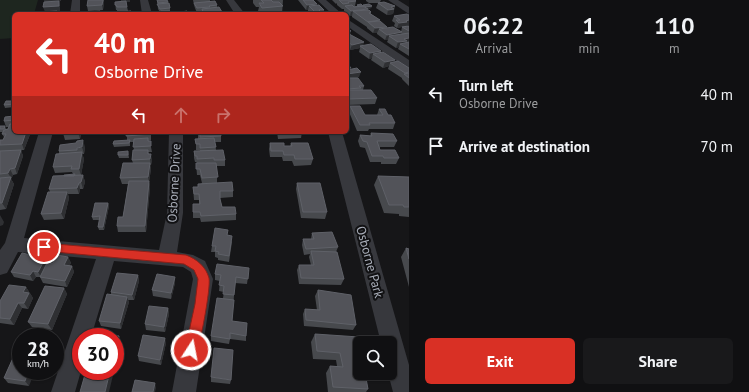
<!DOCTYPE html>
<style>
body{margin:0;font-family:"PT Sans",sans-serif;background:#19191b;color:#f1f3f6;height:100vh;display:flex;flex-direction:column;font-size:15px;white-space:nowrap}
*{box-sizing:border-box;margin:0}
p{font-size:13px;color:#9c9d9f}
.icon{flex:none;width:22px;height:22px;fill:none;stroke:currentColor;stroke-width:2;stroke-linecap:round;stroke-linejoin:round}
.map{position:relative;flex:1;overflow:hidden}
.side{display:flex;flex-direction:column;background:#101012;width:340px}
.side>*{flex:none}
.banner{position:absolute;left:12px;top:12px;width:337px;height:122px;border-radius:6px;box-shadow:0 1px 3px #0004,0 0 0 1px #303032;background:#d93025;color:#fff;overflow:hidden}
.controls{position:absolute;left:353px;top:336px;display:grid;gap:8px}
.controls a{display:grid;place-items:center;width:44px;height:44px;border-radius:6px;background:#101012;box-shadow:0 1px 3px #0004,0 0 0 1px #303032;font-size:20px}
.speed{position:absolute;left:12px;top:328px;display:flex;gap:8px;font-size:20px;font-weight:700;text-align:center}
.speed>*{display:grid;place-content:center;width:52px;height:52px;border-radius:50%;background:#101012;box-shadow:0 1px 3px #0004,0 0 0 1px #303032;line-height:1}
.speed small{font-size:10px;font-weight:400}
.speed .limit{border:6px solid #d22;background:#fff;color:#111}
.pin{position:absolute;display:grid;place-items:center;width:34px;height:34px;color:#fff;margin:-17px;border:2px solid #fff;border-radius:50%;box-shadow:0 1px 4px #0007}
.me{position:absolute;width:44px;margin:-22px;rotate:11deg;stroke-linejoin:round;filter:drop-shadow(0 0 3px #0008)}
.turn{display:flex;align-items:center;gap:14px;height:84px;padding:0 16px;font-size:18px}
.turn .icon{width:52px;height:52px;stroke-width:2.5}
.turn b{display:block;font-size:28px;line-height:34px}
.lanes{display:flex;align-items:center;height:38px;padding:0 16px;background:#0003;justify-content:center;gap:20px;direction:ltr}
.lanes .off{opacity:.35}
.eta{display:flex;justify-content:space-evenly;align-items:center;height:68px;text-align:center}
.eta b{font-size:24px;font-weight:700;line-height:28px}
.primary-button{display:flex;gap:8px;margin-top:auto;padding:8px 16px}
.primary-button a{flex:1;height:46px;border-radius:6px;background:#d93025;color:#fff;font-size:16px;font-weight:700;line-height:46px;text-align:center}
.primary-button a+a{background:#19191b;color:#f1f3f6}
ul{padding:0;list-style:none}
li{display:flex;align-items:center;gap:12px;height:52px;padding:0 16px}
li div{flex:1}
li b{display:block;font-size:15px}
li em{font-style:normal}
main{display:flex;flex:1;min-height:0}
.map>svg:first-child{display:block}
.green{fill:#1e261f}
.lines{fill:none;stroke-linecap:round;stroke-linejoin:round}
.minor{fill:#37383d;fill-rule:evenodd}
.wall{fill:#47494d}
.shaded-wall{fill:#2f3033}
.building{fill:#525359;stroke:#5f6168}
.route{fill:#d93025;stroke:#8d1f18}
.labels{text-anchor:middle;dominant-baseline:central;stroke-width:4;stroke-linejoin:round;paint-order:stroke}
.street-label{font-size:13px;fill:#a8adb8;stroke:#111113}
</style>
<main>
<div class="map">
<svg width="409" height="392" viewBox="0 0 409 392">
<rect width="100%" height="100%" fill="#161618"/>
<path class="green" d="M0 0H38L34 14H14V38L0 39Z"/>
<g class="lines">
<path class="minor" d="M72 0H80V14H70Z
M140 0H148L152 14H142Z
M226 0H234L245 14H235Z
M317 0H326L342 14H332Z
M388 0H398L409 7V14Z
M347 19 409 60V68L405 67 347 26Z
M39 132H53L24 238 159 250 167 213 169 132H183V213L177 252 193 255 205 261 213 279 196 392H172L193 279 191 272 183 267 114 261 91 337H81V371L75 392H51L96 259 18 252 7 273 0 275V250L5 243Z
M328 132H342L409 365V392H393L388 373H390V343H381Z"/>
</g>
<path class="wall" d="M88 0H104L103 10 88 11 87 6Z
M119 0H130V2H126L128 11 117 12V10H116L115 2H122L121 0Z
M157 0H170H167L170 8V11L162 14H161L158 9Z
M193 0H210V2L217 5V8L222 12 221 14H202V13H197L195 8 194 5Z
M253 0H283L282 14H261L258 11 259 7H256L253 3Z
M298 0H313L316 6 324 10V12L329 14H311L308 11V10H306Z
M332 0H355L356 1 355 6H353H357V5L363 6V5L372 6 371 8 368 9 367 10 371 12V14L380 20 379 21 387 28 401 32 402 27 397 28 394 26 395 23 392 21 394 16 409 15V25L405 26V27L409 26V56L398 49 399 47 396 48 387 42 388 40H385L377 34V33H373L367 28V27L352 17V16H350L344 11V9H342L337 5V3L336 4Z
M366 0H381L380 2 395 6 393 14 387 15 376 8 378 3H369L366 1Z
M347 28 351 35 363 46 381 51V53L395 60 394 62 409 68V86L402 79V78L388 69 389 66 383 68 371 60 372 58 369 59 359 52 360 48 350 50 347 48Z
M347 63 350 69 359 77 354 78 364 86 363 90 377 98 375 104 347 105Z
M14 101V107L5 108 4 105Z
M350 106 365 115H377L379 109 388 115 395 123 393 129H369L368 131H357L349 112Z
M14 116V132H31L24 150H21L23 156 17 174 13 175 11 179 14 184 6 209 0 210V140H3L4 137 2 134 3 132H0V126H5L6 129H8L9 127H6L4 121Z
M63 132H96L95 134H81L80 139 65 140 63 133Z
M127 132H151V140L148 141 151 147 152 152H148L152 160 151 165H150L151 169 149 182 150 187 146 232H118L117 226 123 217 128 184H122L120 178 133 163 132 160 134 150 133 142H130V146L114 147 113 144 127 140Z
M198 132H220L221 136V142H215L216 150 225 160V166H217V183L233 191V197L220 198 222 207 236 214V220L201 222 200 218H193V204H199V200H194L193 187H198L202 183 200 175H197L196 163H197V162H195L194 158V151H200V150H196V145L195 139H198Z
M277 132H302L301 138 278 139Z
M371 133 397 141 394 147H380V150L399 158 396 164H381V162H370L365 148 360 147 358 141 360 135 370 136Z
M270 143 284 146H290L291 143 313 159 311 165 294 166 292 161H283L282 157H270L269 149Z
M85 147 84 154H82L84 159 81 175H75H83L85 182 83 189H80L79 194H68L69 198 64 219 44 220 41 214 50 192 49 189 64 176 73 174 72 172 55 173 53 167 59 154V151Z
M128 151 129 158H119L118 155Z
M378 176 409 177V217L399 216V214L384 213 374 185Z
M297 183 327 212 325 219 301 218 296 189Z
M108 203 109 206 104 230H99L98 227 100 220H93L92 217Z
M312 233 338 247 336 252 344 279 341 285 299 284 297 270 299 265H311L309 257 310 254 304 255 302 245 303 239H311Z
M227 235 232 242 229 262 218 260V258L215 257V252H211L212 246Z
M406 248 409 249V287L401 257Z
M41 257 42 260 46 264 53 263 68 257 71 263 69 266H72L74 272 67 287 43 283 40 277H36L33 281 14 277 11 272Z
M249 268 247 284 235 283 232 321 246 336V341L230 339 229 344 211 341V336L223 298 224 292 219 291 220 281 215 280V274Z
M138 275 139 281 134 300H128L129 302 121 329 101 326 99 321 111 295V292Z
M175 277V283L171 299 153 296 152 290Z
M26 287 33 298 28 309 22 308 14 325 0 323V301Z
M64 288 67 294 52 330 32 327 28 322Z
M318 290 356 325 353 330 304 326 303 314 305 309 317 310 315 296Z
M168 308 169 314 165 332 146 330 145 324Z
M315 334 360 343V358L358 361 359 368 368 389 366 392H328L326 373 330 366H337L336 360 313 359 311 342Z
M21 340 29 386 8 383 4 378Z
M166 343 161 365 139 361 138 356Z
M211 377 231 380 230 384 211 382Z"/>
<path class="shaded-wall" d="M39 0H61V1H55V4L45 5 44 0Z
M103 0 104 3 103 10 102 5Z
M121 0H130V2H122Z
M59 1 60 6V11H57L58 14 45 12 43 7Z
M317 4 316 8 309 6 308 10H306L307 5Z
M372 6 371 8 368 9 366 14 353 11 352 16H350L351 11 365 9 366 7Z
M395 6 393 14 387 15 388 10 391 7Z
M319 10H324L323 14Z
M380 20 378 25 368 22 367 27 368 22Z
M409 20V25L397 28 399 23Z
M387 27 385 32 379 29 377 33H373L375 28Z
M351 31 350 36 347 37V32Z
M402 32 400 38 389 36 388 40H385L387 35Z
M409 37V43L400 44 399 47 396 48 398 42Z
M364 42 363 47 360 46V48L350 50 352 45Z
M381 51 379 56 373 54 372 58 369 59 370 53Z
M395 60 393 65 390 63 389 66 383 68 385 62Z
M361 72 359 77 347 80V74Z
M26 132H31L24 150 22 144Z
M78 132H80L81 134 80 139Z
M83 140 85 147 84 154 82 147Z
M21 150 23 156 17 174 15 168Z
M82 152 84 159 81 175 79 169Z
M151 154 152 160 151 165 150 159Z
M150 163 151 169 149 182 150 187 146 232 145 226 149 182 148 177Z
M10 169 13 175 11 179 14 184 6 209 2 203 11 178 8 173Z
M83 175 85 182 83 189 81 182Z
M79 183 80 189 79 194 77 188Z
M67 192 69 198 64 219 61 213Z
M108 203 109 206 104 230 103 227Z
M0 215 4 222 3 225 0 226Z
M41 257 43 262 44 261 47 266 41 277 38 272 39 259Z
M68 257 71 263 67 271 64 265Z
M72 266 74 272 67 287 65 281Z
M33 271 36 277 33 281 30 275Z
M138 275 139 281 134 300 132 295Z
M175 277V283L171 299V293Z
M26 287 33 298 28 309 24 303 23 292Z
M64 288 67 294 52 330 48 324Z
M127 297 129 302 121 329 120 323Z
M18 303 22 308 14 325 10 319Z
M168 308 169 314 165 332 164 327Z
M119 336 121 341 115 366V353Z
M165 338 166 343 161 365 160 360Z
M29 371H35L29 386 25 381Z
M110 371H114L109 392H105Z
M155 383 156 388 155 392H153Z"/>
<path class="building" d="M88 0H103L102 5 87 6Z
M157 0H167L168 2 158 3Z
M261 0H271L273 2H279L283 6 262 8 259 3H264Z
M303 0H313L317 4 307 5Z
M339 0H355L356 1 348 2 349 3 343 4Z
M59 1V6L43 7 44 2Z
M126 1 127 7H117L116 5H115V2Z
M215 1 217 5 209 6 210 7 197 8 194 3Z
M384 2 395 6 391 7 394 9 388 10 378 3Z
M169 3 170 8 160 9 157 4Z
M361 4 363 6H359L357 5Z
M369 4 372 6 366 7 363 5Z
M319 5 324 10H319L321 12H326L329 14H317L309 6Z
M352 5 354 7 363 6 368 9 351 11 345 6Z
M219 7 222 12H203L202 9Z
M369 10 371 12 369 13 380 20 368 22 353 11Z
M57 11V14H41L42 12Z
M100 11V14H89V12Z
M131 11 132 14H119V12Z
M161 11H170L171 14H162Z
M187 11 188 14H183L181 12Z
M407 14 409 15V20L406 21 407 22 399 23 396 20H400L394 16Z
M380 21 387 27 375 28 368 22Z
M409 26V31L402 27Z
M393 27 402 32 387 35 379 29Z
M347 28 351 31 347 32Z
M409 33V38L404 39 407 41 398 42 389 36Z
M347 34H349L364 42 352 45 347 41Z
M409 42V49L400 44Z
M371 44 381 51 370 53 360 46Z
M383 52 395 60 385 62 373 54Z
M398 61 409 68V72L405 73 390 63Z
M347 63 351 68H347Z
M357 68 361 72 347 74V70Z
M409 73V78L404 74Z
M347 78H358L364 86H359L361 88 347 89Z
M347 90H371L377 98 348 99 347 97Z
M6 101H14V104L4 105Z
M350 106H360L365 115H383L379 109H385L388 115H391L395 123H369L370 125H360Z
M14 116V120L4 121 5 117Z
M10 124H14V132H26L22 144 0 145V140H3L6 134H2L4 130 8 129Z
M0 126H5L4 129H0Z
M63 132H78V133H63Z
M127 132H150L151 134 126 136Z
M198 132H220L221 136 200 137V133H198Z
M279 132H300L279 133Z
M371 133 393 134 397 141H377L380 150H395L399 158H384L383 156H372L367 142 363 141 360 135 372 136Z
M148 138V141H151V146L133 147 134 139Z
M214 138 216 147 200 148V144H196L195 139Z
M83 140 82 147 77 148V150L59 151 60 145 76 143 77 141Z
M130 140 129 143 113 144 114 141Z
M270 143H284V146H292L291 143H308L313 159H295L294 155H284L283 151H271Z
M21 150 15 168 10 169 8 173 0 174V151Z
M133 150H148V154H151L150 159 132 160Z
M223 150 225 160H214V158L197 159V156H195L194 151Z
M128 151V155H118V152Z
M82 152 79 169H71L72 166 53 167 56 154Z
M123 163H150L148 177 120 178Z
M196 163H216L218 177 202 178 200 169H196Z
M75 174 74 176H64V175Z
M83 175 81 182 79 183 77 188 49 189 53 176Z
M378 176 409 177V207H404L403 205H389Z
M11 177 2 203H0V178Z
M129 181H149L145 226H117L118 217H123Z
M232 182 233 191H220V199L222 207H235L236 214 201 216 200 212H193V204H200L199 194H194L193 187H198V184Z
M297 183H320L327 212H303Z
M48 192H67L61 213 41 214Z
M95 203H108L103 227H98L100 216 92 217Z
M215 228 228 230 227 235 232 236 229 256 218 254 219 252 215 251 216 246H212Z
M332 232 338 247 306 249 303 239H314L312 233Z
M406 248 409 249V259Z
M311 251 337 252 344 279 301 278 299 265H314Z
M22 253 41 257 39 259 44 261 38 272 33 271 30 275 11 272Z
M57 255 68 257 64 265 72 266 65 281 40 277 47 263H53Z
M217 264 249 268 248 279 236 277 234 295 223 294 224 286 219 285 221 275 215 274Z
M117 273 138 275 132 295 111 292Z
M157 274 175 277 171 293 152 290Z
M9 285 26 287 23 292 29 293 24 303H18L10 319 0 318V301Z
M45 286 64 288 48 324 28 322Z
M318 290 351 295 356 325 306 320 305 309 320 310Z
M107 294 127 297 120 323 99 321Z
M217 298 234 300 232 321 247 323 246 336 230 333V339L211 336Z
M149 306 168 308 164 327 145 324Z
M97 334 119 336 115 353V337H96Z
M315 334 359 337 360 343V354H357L359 368H360V373H365L368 389 333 387 330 366 343 367 340 353 317 351Z
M143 335 165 338 160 360 138 356Z
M21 340V371H29L25 381 4 378Z
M214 348 233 350 231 380 211 377Z
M86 371H110L105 392H80Z
M135 380 155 383 153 392H132Z"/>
<path class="route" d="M44 243 186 255C197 259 206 267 209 278 211 288 200 345 196 355L191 357 187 355 185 350 195 304 198 279 194 270 184 264 44 251 40 250 39 247 40 244Z"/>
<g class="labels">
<g class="street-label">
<text transform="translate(174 183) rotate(-87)">Osborne Drive</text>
<text transform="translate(370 262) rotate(75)">Osborne Park</text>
</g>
</g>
</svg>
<div class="controls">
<a><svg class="icon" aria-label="search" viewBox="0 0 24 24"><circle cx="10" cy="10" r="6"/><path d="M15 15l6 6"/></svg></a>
</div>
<div class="speed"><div>28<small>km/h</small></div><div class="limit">30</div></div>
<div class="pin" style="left:44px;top:247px;background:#d93025"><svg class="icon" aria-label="arrive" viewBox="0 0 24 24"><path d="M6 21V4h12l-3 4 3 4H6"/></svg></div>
<svg class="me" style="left:191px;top:350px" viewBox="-20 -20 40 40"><circle r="17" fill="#d93025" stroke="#fff" stroke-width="3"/><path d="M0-11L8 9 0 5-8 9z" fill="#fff"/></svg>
<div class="banner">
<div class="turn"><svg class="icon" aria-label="left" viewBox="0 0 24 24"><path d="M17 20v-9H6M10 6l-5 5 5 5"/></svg><div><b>40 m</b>Osborne Drive</div></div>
<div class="lanes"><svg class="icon" aria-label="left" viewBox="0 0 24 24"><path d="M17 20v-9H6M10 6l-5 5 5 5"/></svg><svg class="icon off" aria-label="ahead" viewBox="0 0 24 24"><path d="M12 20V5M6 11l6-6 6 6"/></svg><svg class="icon off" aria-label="right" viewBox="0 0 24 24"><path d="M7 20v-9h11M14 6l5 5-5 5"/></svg></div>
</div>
</div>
<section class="side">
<div class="eta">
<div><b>06:22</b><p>Arrival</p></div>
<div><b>1</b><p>min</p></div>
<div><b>110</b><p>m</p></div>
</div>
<ul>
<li><svg class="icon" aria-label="left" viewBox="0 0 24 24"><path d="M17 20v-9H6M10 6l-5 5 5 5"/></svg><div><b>Turn left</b><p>Osborne Drive</p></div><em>40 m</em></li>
<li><svg class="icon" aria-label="arrive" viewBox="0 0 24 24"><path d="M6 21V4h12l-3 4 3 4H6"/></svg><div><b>Arrive at destination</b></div><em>70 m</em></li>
</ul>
<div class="primary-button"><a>Exit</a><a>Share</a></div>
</section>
</main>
